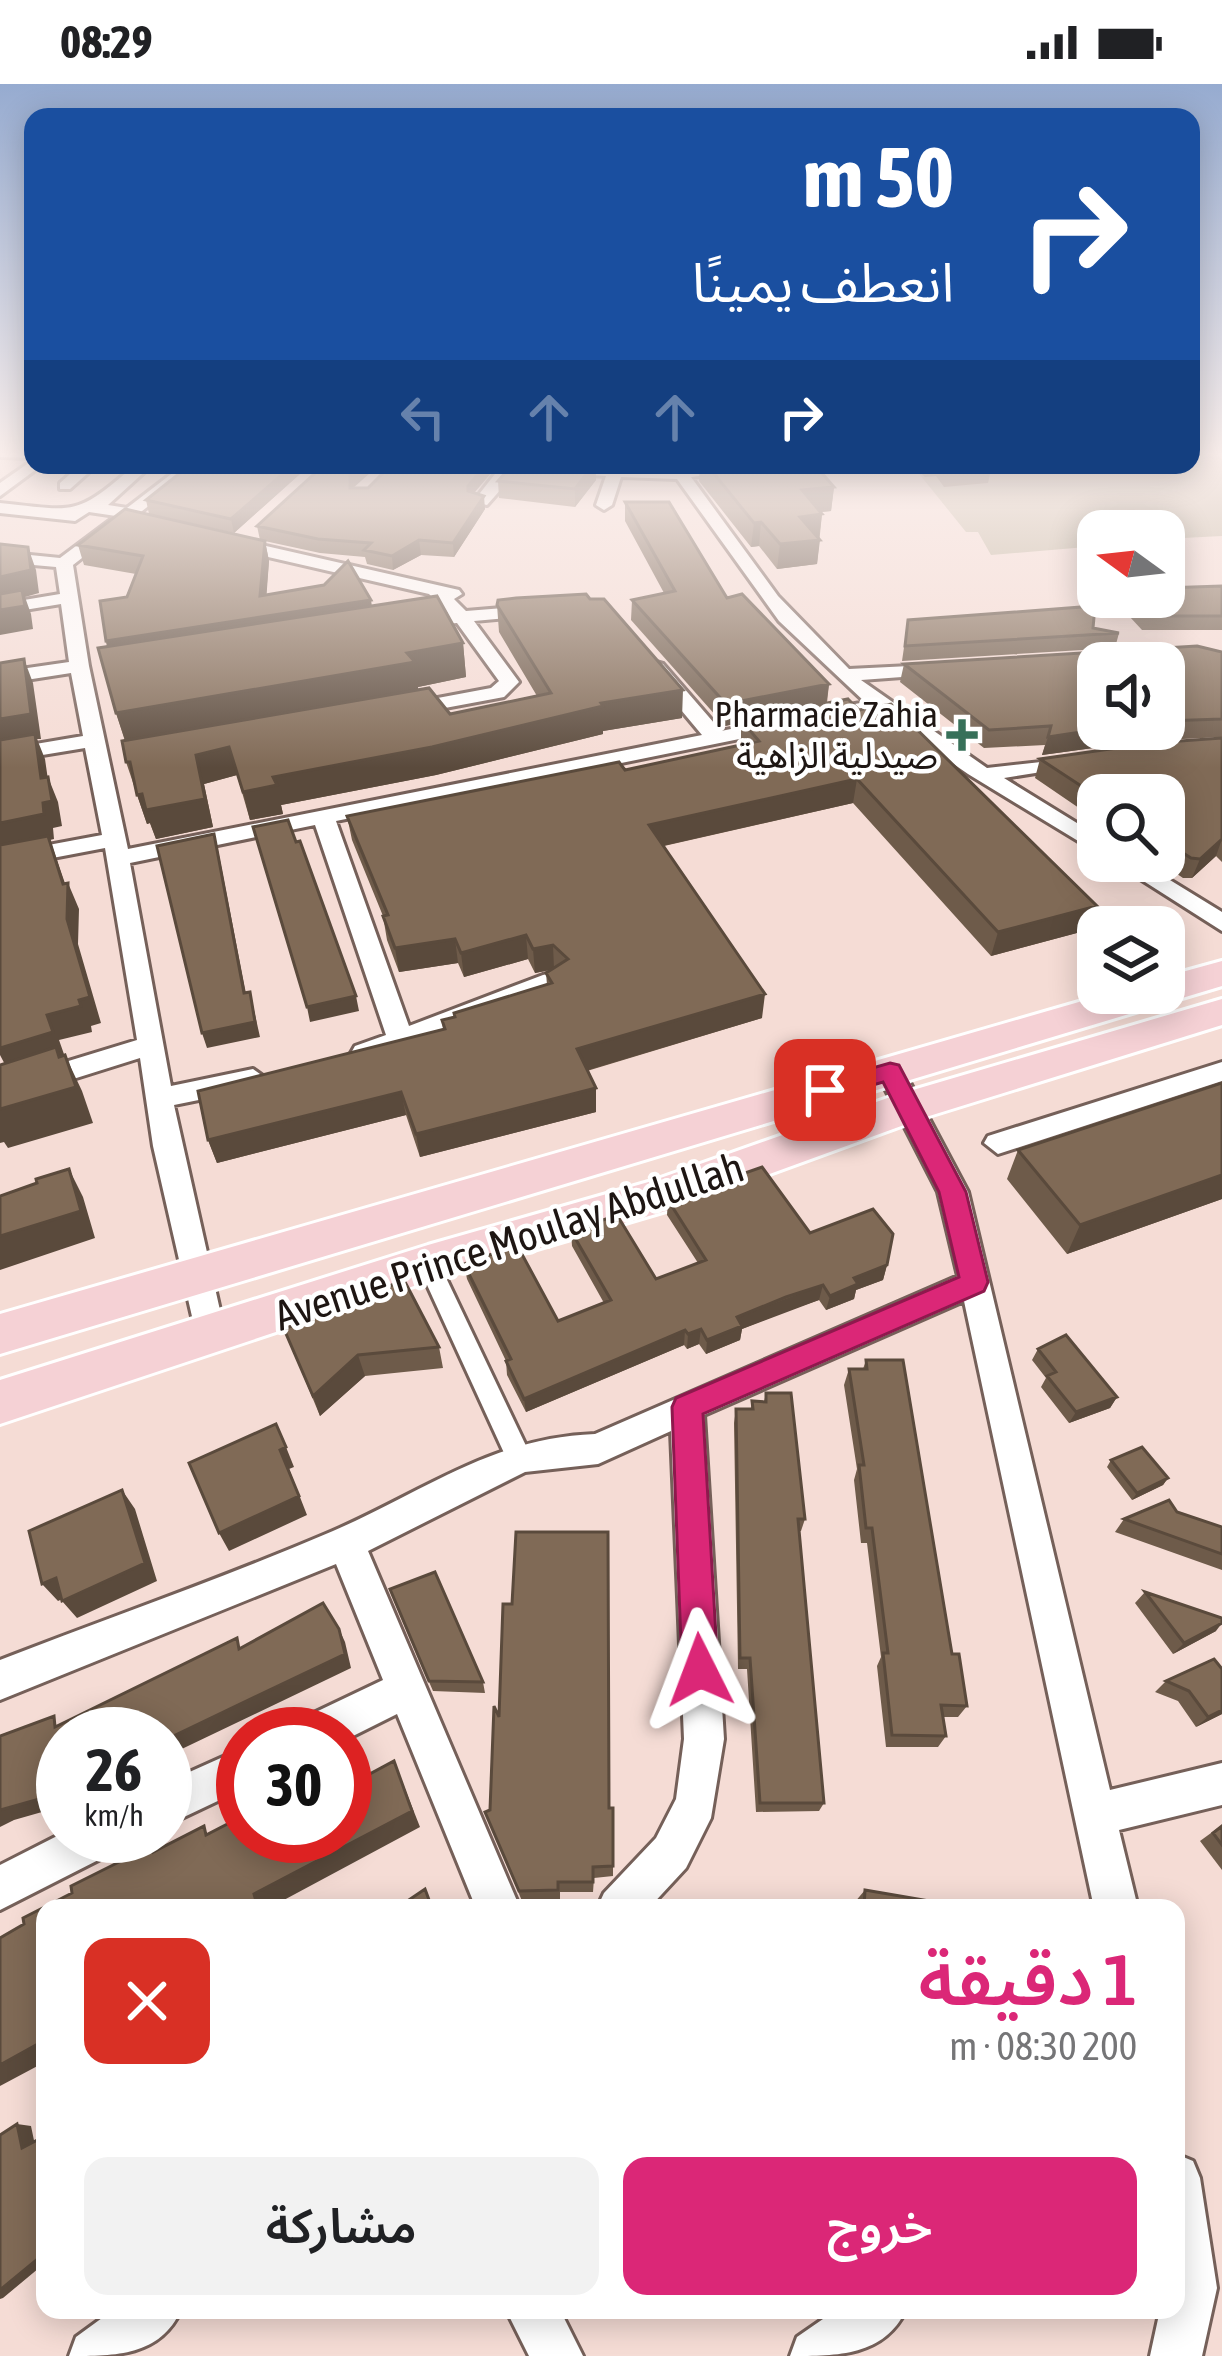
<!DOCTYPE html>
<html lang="ar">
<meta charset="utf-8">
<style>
body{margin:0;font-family:"Asap Condensed","Noto Sans Arabic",sans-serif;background:#f2f2f2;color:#202124;direction:rtl;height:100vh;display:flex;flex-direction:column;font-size:45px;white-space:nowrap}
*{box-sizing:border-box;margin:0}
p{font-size:39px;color:#757577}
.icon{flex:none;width:66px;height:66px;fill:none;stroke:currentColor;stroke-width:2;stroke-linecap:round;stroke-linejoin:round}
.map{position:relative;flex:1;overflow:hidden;direction:ltr}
.panel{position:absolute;left:36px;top:1815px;width:1149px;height:420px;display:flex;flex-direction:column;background:#fff;border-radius:24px;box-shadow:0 6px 30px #0003;direction:rtl}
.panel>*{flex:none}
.hud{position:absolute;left:24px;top:24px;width:1176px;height:366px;border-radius:24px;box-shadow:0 6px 30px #0003;direction:rtl;background:#1a4fa0;color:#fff;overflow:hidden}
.needle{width:78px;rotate:285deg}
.controls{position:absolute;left:1077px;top:426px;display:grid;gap:24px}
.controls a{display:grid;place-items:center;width:108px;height:108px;border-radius:24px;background:#fff;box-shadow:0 6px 30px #0003;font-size:60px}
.speed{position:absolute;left:36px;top:1623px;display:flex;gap:24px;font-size:60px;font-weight:700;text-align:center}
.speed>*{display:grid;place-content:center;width:156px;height:156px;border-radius:50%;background:#fff;box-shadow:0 6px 30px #0003;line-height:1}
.speed small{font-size:30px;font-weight:400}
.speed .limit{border:18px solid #d22;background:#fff;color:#111}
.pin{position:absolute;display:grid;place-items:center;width:102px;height:102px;color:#fff;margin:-51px;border-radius:24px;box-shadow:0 6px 18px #0006}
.me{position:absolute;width:132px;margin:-66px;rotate:357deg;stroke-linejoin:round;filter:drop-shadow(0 0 9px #0008)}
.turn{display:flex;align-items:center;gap:42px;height:252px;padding:0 48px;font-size:54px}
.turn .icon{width:156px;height:156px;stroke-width:2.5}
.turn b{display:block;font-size:84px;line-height:102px}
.lanes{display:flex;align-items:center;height:114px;padding:0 48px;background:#0003;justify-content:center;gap:60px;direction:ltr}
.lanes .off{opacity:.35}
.round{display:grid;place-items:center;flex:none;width:126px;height:126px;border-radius:24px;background:#f2f2f2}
.overview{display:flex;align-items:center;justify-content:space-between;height:204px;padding:0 48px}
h1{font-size:72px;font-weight:600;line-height:90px;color:#db2777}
.primary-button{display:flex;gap:24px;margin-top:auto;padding:24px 48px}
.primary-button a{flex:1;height:138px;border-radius:24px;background:#db2777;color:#fff;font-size:48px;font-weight:600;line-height:138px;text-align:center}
.primary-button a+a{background:#f2f2f2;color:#202124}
.status{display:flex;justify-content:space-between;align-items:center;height:84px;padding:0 60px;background:#fff;direction:ltr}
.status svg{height:33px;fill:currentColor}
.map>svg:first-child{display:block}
.green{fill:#bab099}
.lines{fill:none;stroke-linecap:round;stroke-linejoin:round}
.pedestrian-casing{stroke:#756059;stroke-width:6}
.minor-casing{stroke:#756059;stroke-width:6}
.primary-casing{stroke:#fff;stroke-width:6}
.pedestrian{fill:#fff;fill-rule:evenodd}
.minor{fill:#fff;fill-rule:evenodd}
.primary{fill:#f5d1d5;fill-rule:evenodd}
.wall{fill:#6e5b4a;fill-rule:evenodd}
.shaded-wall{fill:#5a4a3c}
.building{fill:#806a56;stroke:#5a4a3c;stroke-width:3}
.route{fill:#db2777;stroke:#8e194d;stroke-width:3}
.poi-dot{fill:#377059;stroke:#fff;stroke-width:4.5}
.labels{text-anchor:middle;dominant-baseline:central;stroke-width:9;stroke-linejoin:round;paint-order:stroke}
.far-poi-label{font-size:36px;fill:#1e1613;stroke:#fff;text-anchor:end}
.street-label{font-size:42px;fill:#1e1613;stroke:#fff}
</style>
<div class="status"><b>08:29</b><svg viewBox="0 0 49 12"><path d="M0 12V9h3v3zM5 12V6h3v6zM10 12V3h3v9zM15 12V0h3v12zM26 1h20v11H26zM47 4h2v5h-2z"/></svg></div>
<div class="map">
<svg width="1222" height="2272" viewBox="0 0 1222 2272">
<rect width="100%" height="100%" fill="#f5dcd5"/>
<path class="green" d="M1191 366H1208L1222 375V452L1164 455V447H1098V462L991 471 978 448H966L912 381H1191Z"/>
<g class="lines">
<defs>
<path id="pedestrian" d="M428 1170 436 1173 439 1179 528 1366 531 1374 528 1382 519 1385 510 1382 417 1179 420 1173Z"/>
<path id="minor" d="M0 366H33V374L0 373Z
M33 376V381H41L38 384 0 412V399Z
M80 381H97L70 405H60V399Z
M135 381H152L108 421 127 424 183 381H201L73 481 89 582 128 765 702 651 646 584 656 578 663 580 721 647 865 618 779 537 677 395 621 393 612 421 604 426 596 421 606 392 518 386 487 421 473 418 502 381H625L666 386 793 381 691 393 778 512 849 585 950 580 953 584 943 590 861 596 987 684 1086 673V681L1004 694 1098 752V769L968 690 877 627 336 737 409 942 543 891 552 889 565 897 561 903 364 978 355 976 351 969 355 962 386 951 315 741 130 779 171 1002 253 985 267 995 253 1005 174 1021 226 1253 221 1263 210 1267 199 1263 153 1062 140 974 0 1018V998L137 956 105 764 0 784V770L102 751 85 664 0 678V666L83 652 71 589 0 600V588L69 578 61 520 0 530V520L60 510 56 483 0 478V468L60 474 116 432 89 428 75 437 0 429V419C77 427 75 433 135 381Z
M231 454 459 506 462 510 454 515 466 527 539 521 548 526 539 531 474 537 519 598 504 613 402 632 392 626 395 622 491 604 499 597 457 539 407 543 398 538 407 533 448 529 429 510 225 463V455Z
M1112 777H1139L1222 828V847Z
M890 978 900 980 968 1108 1110 1706 1222 1679V1721L1119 1746 1138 1824H1094L964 1217 704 1331 724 1655 711 1734 686 1784 649 1824H597L604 1809 656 1754 676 1715 684 1655 671 1347 598 1380 525 1388 368 1467 520 1824H476L397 1630 345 1656V1650H293L299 1636 383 1596 336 1480 0 1616V1576C111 1533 224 1494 333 1447 425 1407 491 1354 595 1350L958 1192 938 1108 876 987Z
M1222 978V997L998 1070 984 1059 988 1052Z
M243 1664V1705L165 1742V1699Z
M63 1749 122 1752 116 1767 0 1826V1781Z
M1176 2070 1193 2077 1200 2094 1217 2204 1202 2272H1150L1160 2226H1176Z
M113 2226H181C160 2272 116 2272 69 2272L76 2253Z
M506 2226H560L583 2272H529Z
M836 2226H906C884 2272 838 2272 790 2272L797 2253Z"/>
<path id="primary" d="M1222 877V902L0 1270V1230L1110 909H1164V893Z
M1222 915V941L926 1033 676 1124 429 1197 0 1340V1296L428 1161 652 1097 896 1011Z"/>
</defs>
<use href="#pedestrian" class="pedestrian-casing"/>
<use href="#minor" class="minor-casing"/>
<use href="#primary" class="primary-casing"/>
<use href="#pedestrian" class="pedestrian"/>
<use href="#minor" class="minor"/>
<use href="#primary" class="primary"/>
</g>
<path class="wall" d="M310 381 234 449 149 430 146 416Z
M512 381H595L596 396 575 423 499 414 498 397Z
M700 381H815L834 403 831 427 821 428 822 430 817 480 777 485 759 462 751 463 699 397Z
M912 381H992L988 399 944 403 936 392 925 393Z
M353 404 475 409 485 425 454 473 421 471 393 486 367 480 365 473 320 469 260 456 257 442Z
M625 418 727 514 829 600 827 619 1088 846 991 872 853 719 664 762 762 934 587 987 596 1028 420 1073 406 1031 217 1079 208 1056 443 945 442 936 547 901 546 889 551 886 535 889 528 875 464 893 458 879 399 888 387 856 383 832 352 756 347 732 625 686 741 661V638L725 642 631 536 632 516 664 509 625 437Z
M265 457 269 477 266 511 372 522 463 559 466 593 418 603V606L450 630 537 612 499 548 497 521 682 634 603 647V650L436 691 281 721 283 730 250 736 237 691 204 700 213 743 156 755 150 739 147 740 126 678 125 657 116 629 106 557 136 490 84 481 78 461Z
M1222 502V546H1142L1117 519 1119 513H1164Z
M908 536 1093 544 1119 549 1115 564 902 577Z
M1222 568V653L1144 657 1042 671 1045 661 984 664 900 598 904 580ZM1164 579V645H1098Z
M1222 654V778L1216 772 1192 794H1183L1158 777H1164V711H1098V737L1035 694 1040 675Z
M1222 999V1115L1067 1170 1007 1095 1018 1066Z
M668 1116 810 1149 887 1181 883 1196 856 1206 854 1215 826 1226 819 1216 784 1228 742 1245 740 1256 706 1270 699 1260 687 1265 684 1261 526 1328 507 1291 506 1277 467 1195 464 1180 558 1237 604 1219 572 1162 571 1147 656 1195 698 1179 667 1131Z
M284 1245 439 1263 443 1284 365 1292 320 1332Z
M1038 1265 1117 1313 1110 1324 1069 1339 1041 1303 1046 1294 1032 1276Z
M866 1276 967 1622 958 1633H943L946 1652 938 1663H886L877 1582 881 1573 867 1459H861L854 1396 857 1385 844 1301 849 1285H863Z
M766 1309 805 1435 801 1447H799L824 1719 819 1727 756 1728 747 1585H738L734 1339 736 1325H751L752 1317 764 1318Z
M1111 1376 1168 1394 1163 1401 1132 1416 1107 1383Z
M1177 1428 1222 1443V1486L1115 1448 1124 1435Z
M1145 1508 1216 1547 1173 1570 1135 1519Z
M394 1517 483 1598 485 1609 433 1607Z
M1214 1575 1222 1630 1196 1643 1178 1617 1155 1608 1166 1597Z
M499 1633 609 1724H613V1792L594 1794 593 1808H560V1816L522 1817 485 1728 490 1726Z
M1222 1741V1786L1200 1757Z
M865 1806 970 1824H854V1819Z"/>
<path class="shaded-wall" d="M293 381H310L234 449 231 435Z
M362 381H379L352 405 350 404V391Z
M486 381H498L469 415 468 402Z
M593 381H595L596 396 575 423V405Z
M834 403 831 427 800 430 802 406Z
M484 412 485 425 454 473 453 459Z
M822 430 819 454 800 433Z
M761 438 759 462 751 463 754 439Z
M419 456 421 471 393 486 392 472Z
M820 456 817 480 777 485 780 460Z
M265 457 269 477 265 532 260 512Z
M28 463 36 486 39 509 25 513 31 530 33 545 0 551V493Z
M371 516 374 536 112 578 106 557Z
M463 559 466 593 418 603 419 613 128 665 116 629Z
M24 575 33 599 41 655H37L45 675 51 717 48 693 58 718 62 742 53 744 54 755 50 756 68 808V799L79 825 78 860 101 939 91 942 92 948 59 956 65 973V971L82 1007 93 1039 8 1064 4 1058 0 1059V1025L10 990 0 971V635Z
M829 600 826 621 725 642 726 620Z
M683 606 682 634 603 647V650L436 691 281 721 283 730 250 736 243 708 273 693 601 619Z
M1101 645H1149L1144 657 1042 671 1048 653Z
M229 663 237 691 204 700 213 743 156 755 150 739 147 740 137 711 196 671Z
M857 695 853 719 649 765V741Z
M214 750 218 766 249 925 244 909Z
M1222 755 1216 772 1192 794 1200 775Z
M1097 822 1088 846 991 872 998 848Z
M526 851 528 875 464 893 461 869Z
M455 855 458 879 399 888 395 864Z
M553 861 554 885 535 889 533 865Z
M250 908 260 953 207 964 202 949Z
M765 910 762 934 578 989 577 965Z
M356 912 359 927 310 938 307 923Z
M596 1004V1028L420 1073 416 1050Z
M401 1008 406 1031 217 1079 208 1056Z
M69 1085 83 1113 95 1154 0 1186V1152Z
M1222 1091V1115L1067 1170 1080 1141Z
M887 1181 883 1196 856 1206 854 1215 826 1226 830 1212 854 1194Z
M823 1201 819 1216 742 1245 740 1256 706 1270 707 1256 737 1233Z
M701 1245 699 1260 687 1265 688 1250Z
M685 1246 684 1261 526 1328 524 1315Z
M358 1271 365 1292 320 1332 313 1312Z
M1117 1313 1110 1324 1069 1339 1076 1328Z
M286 1363 294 1383 289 1385 307 1431 229 1467 219 1449 280 1366Z
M1168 1394 1163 1401 1132 1416 1137 1409Z
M122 1406 135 1425 157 1497 77 1534 62 1517Z
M56 1494 71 1511 58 1517 42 1500Z
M1222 1539 1216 1547 1173 1570 1184 1559Z
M339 1545 345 1558 351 1584 165 1673V1656Z
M1222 1626V1630L1196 1643 1208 1633Z
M394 1677 420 1743 269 1824H258L254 1810Z
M63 1704V1722L14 1736 0 1743V1726Z
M45 1956V1978L0 2002V1981Z
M17 2040 31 2042 36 2066 22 2064Z
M45 2169V2179L3 2214 0 2215V2206Z"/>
<path class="building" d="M190 381H293L231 435 146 416Z
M324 381H362L350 391V404H368L391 381H486L468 402V407L484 412 453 459 419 456 392 472 364 466 371 459 318 455 257 442Z
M512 381H593L575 405 498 397Z
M707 381H815L834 403 802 406 822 430 800 433 820 456 780 460 761 438 754 439Z
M625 418H669L727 514 742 510 829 600 726 620 632 516 675 507Z
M125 425 265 457 260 512 324 501 348 477 371 516 106 557 100 517 127 513 143 472 78 461Z
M0 460 28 463 31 486 0 493Z
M1222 502V532H1146L1129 513H1164V504Z
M22 506 25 522 0 526V510Z
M586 510 590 515H604L683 606 601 619 603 622 432 663 273 693 277 701 243 708 229 663 196 671 205 715 146 726 142 710 137 711 130 678H126L122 657 429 604 450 630 551 609 497 521 498 516 516 514Z
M437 512 463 559 407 569 415 578 116 629 98 564Z
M1095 522 1093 544 1119 549 905 562 908 536Z
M1197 562 1222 568V635L1164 637V579H1098V645H1101L1048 653 1051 642 989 646 904 580Z
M24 575 31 630 0 635V579Z
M848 615 859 626 891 620 1097 822 998 848 857 695 649 741 765 910 577 965 596 1004 416 1050 401 1008 208 1056 198 1007 445 945 442 936 455 933 454 929 552 899 546 889 568 875 553 861 533 865 526 851 461 869 455 855 395 864 383 832 388 831 347 732 619 678 625 686 759 657 741 636Z
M35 650 41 694 48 693 52 717 43 719 44 730 0 739V656Z
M1222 654V755L1200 775 1191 774 1164 757V711H1098V713L1040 675 1152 659Z
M288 736 296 758 300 757 356 912 307 923 253 743Z
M214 750 244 909 250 908 255 938 202 949 157 762Z
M48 752 63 800 68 799 67 835 90 913 79 916 81 922 47 931 53 948 0 964V761Z
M56 963 59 973 65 971 76 1003 0 1025V981Z
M1222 999V1091L1080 1141 1018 1066Z
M762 1083 810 1149 873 1125 893 1150 887 1181 854 1194 858 1200 830 1212 823 1201 786 1213 737 1233 742 1242 707 1256 701 1245 688 1250 685 1246 524 1315 506 1277 511 1275 464 1180 517 1161 558 1237 611 1216 571 1147 617 1131 656 1195 706 1176 668 1116Z
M69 1085 81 1127 0 1152V1112L37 1099 36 1095Z
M404 1196 439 1263 358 1271 313 1312 284 1245Z
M1066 1251 1117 1313 1076 1328 1047 1292 1056 1288 1038 1265Z
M866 1276H903L952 1570H959L967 1622 941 1621 946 1652 892 1651 883 1569H888L872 1444H866L859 1381H864L849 1285H867Z
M766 1309H791L805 1435H798L824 1719H760L750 1574H740L736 1325H753L752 1317 766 1318Z
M276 1340 286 1363 280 1366 299 1412 219 1449 189 1379Z
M1142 1363 1168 1394 1137 1409 1111 1376Z
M122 1406 145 1479 62 1517 56 1494 42 1500 29 1447Z
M1169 1416 1177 1428 1222 1443V1470L1124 1435Z
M516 1448H608L609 1724H613V1782L593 1783V1798H558V1806L519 1807 485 1728 490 1726 494 1622 499 1633 503 1520H512Z
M435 1488 483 1598 429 1597 390 1505Z
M1145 1508 1222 1534V1539L1184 1559Z
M323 1519 339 1545 345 1570 165 1656V1650H63V1704L43 1714 0 1726V1652L54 1632 55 1643 237 1554 239 1565Z
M1214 1575 1222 1585V1626L1208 1633 1189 1607 1166 1597Z
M358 1674 364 1693 394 1677 412 1727 254 1810 258 1824H45V1956L0 1981V1854L24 1840 23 1834 72 1809 71 1802 151 1762 153 1768 204 1742 206 1751 243 1732V1752H345V1681Z
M1222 1742V1761L1213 1749Z
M425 1805 432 1824H397Z
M865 1806 970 1824H864Z
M17 2040 22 2064 45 2052V2169L0 2206V2051Z"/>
<linearGradient id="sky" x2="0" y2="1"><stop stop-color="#96abd0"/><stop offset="0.54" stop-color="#faefec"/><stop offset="1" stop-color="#faefec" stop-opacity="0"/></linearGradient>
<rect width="1222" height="684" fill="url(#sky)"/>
<path class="route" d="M890 979 899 981 966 1108 988 1198 984 1207 703 1330 718 1586 712 1599 700 1604 687 1599 682 1586 672 1323 676 1314 959 1193 939 1108 883 998 825 1015 812 1006 816 1000Z"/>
<path class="poi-dot" d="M956 633h12v12h12v12h-12v12h-12v-12h-12v-12h12z"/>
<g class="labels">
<g class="far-poi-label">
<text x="938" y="630">Pharmacie Zahia<tspan x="938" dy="41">صيدلية الزاهية</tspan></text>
</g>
<g class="street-label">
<text transform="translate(509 1157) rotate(-18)">Avenue Prince Moulay Abdullah</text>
</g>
</g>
</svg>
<div class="controls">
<a><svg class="needle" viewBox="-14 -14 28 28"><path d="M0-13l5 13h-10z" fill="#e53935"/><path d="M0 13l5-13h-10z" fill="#757577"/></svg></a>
<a><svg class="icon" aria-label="sound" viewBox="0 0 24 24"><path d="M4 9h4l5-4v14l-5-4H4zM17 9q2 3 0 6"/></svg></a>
<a><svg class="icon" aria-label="search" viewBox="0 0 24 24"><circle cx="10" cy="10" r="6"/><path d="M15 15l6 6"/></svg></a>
<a><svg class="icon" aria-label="layers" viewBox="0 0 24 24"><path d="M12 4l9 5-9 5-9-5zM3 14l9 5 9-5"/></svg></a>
</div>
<div class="speed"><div>26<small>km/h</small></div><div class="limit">30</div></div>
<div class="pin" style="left:825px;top:1006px;background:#d93025"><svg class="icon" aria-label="arrive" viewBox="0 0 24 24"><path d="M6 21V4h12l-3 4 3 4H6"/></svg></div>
<svg class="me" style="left:700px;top:1586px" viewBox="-20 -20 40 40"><path d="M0-17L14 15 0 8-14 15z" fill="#db2777" stroke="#fff" stroke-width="4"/></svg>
<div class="hud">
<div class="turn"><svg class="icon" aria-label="right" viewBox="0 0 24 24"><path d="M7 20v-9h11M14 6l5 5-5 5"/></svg><div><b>50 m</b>انعطف يمينًا</div></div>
<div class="lanes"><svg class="icon off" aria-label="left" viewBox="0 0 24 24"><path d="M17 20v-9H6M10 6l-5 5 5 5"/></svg><svg class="icon off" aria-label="ahead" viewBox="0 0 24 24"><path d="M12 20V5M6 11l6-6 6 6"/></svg><svg class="icon off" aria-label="ahead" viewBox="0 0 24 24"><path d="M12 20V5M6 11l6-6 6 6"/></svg><svg class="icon" aria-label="right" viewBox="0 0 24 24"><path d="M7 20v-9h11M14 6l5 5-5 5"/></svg></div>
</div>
<section class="panel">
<div class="overview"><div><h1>1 دقيقة</h1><p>200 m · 08:30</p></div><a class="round" style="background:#d93025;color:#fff"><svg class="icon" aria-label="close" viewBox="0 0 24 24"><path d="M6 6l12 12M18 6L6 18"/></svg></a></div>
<div class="primary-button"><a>خروج</a><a>مشاركة</a></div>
</section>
</div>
